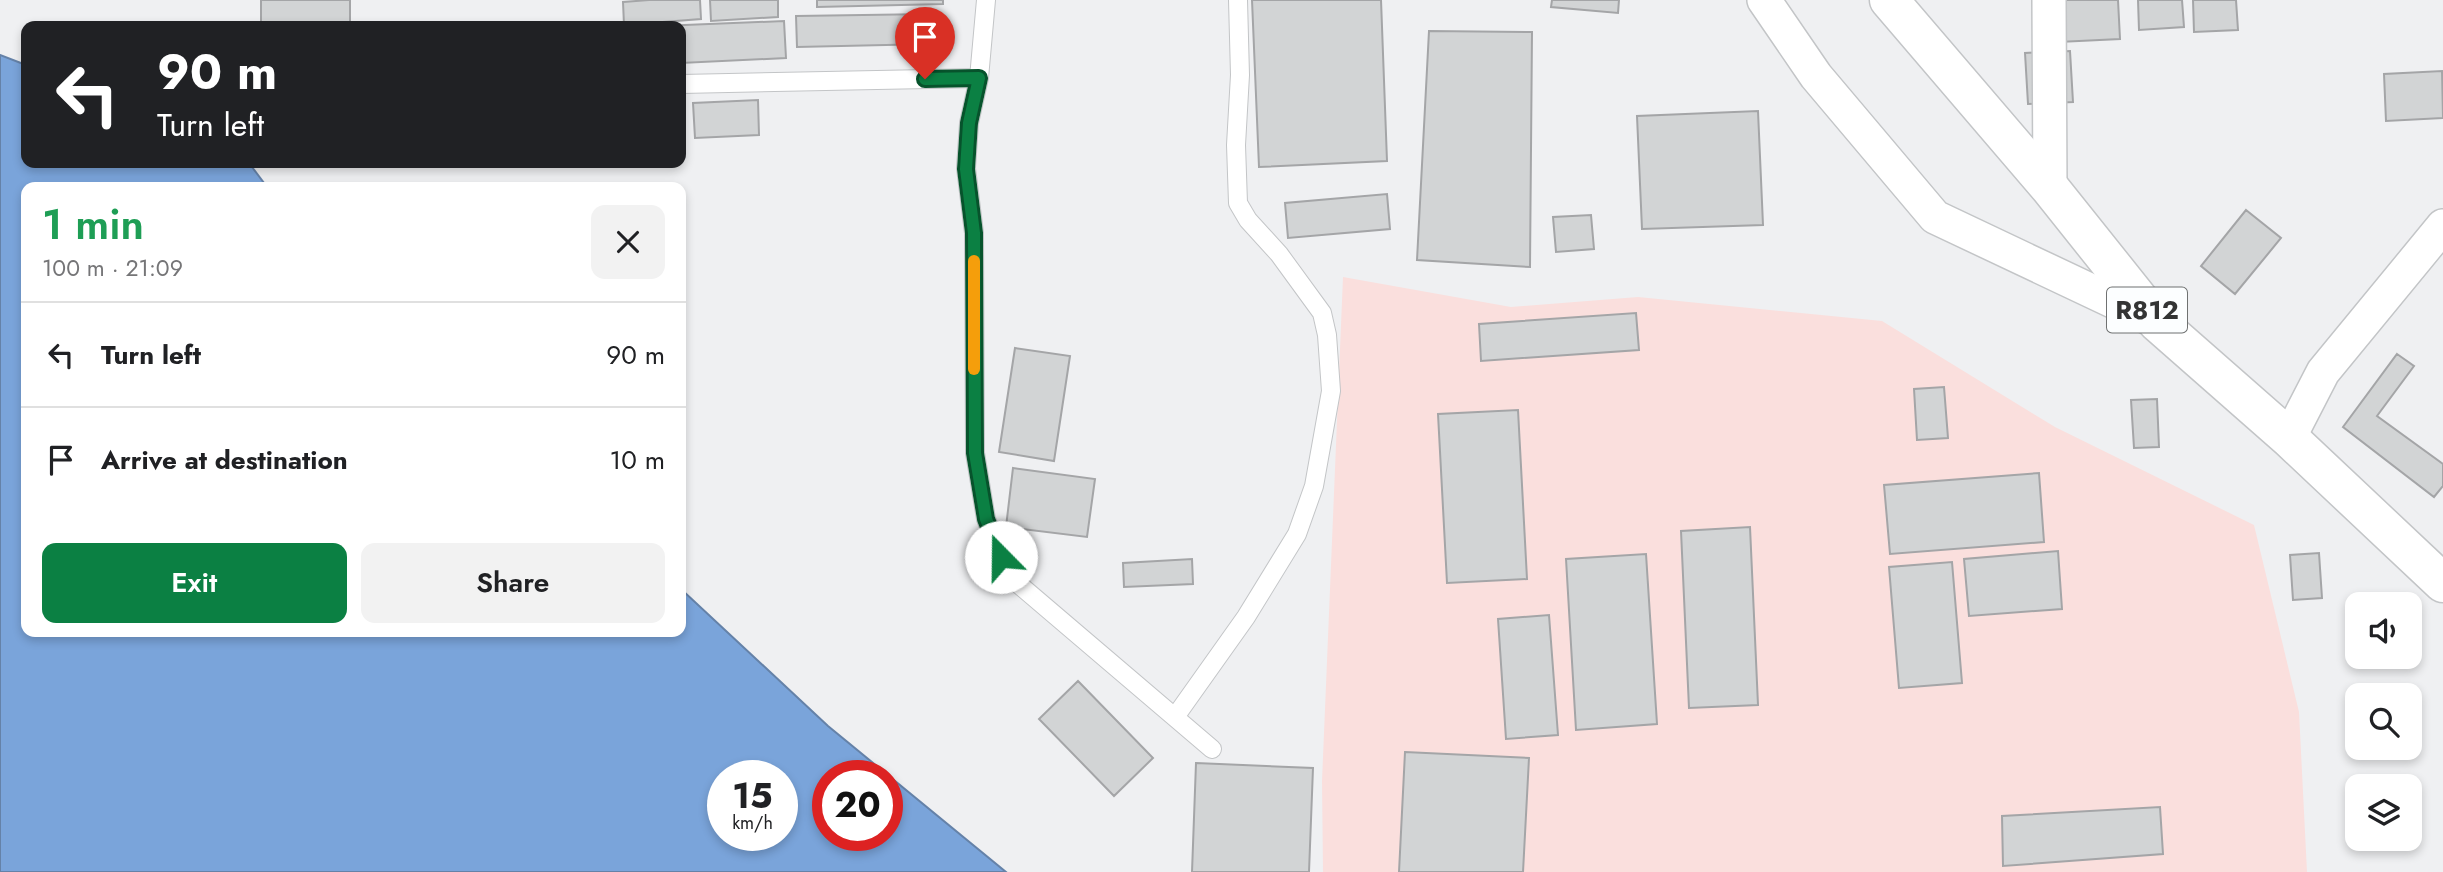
<!DOCTYPE html>
<meta charset="utf-8">
<style>
body{margin:0;font-family:Jost,sans-serif;background:#f2f2f2;color:#202124;height:100vh;display:flex;flex-direction:column;font-size:26px;white-space:nowrap}
*{box-sizing:border-box;margin:0}
p{font-size:23px;color:#757577}
.icon{flex:none;width:38px;height:38px;fill:none;stroke:currentColor;stroke-width:2;stroke-linecap:round;stroke-linejoin:round}
.map{position:relative;flex:1;overflow:hidden}
.drawer{position:absolute;left:21px;top:182px;width:665px;height:455px;display:flex;flex-direction:column;background:#fff;border-radius:14px;box-shadow:0 4px 10px #0003}
.drawer>*{flex:none}
.hud{position:absolute;left:21px;top:21px;width:665px;height:147px;border-radius:14px;box-shadow:0 4px 10px #0003;background:#202124;color:#fff;overflow:hidden}
.tools{position:absolute;left:2345px;top:592px;display:grid;gap:14px}
.tools a{display:grid;place-items:center;width:77px;height:77px;border-radius:14px;background:#fff;box-shadow:0 4px 10px #0003;font-size:35px}
.speed{position:absolute;left:707px;top:760px;display:flex;gap:14px;font-size:35px;font-weight:700;text-align:center}
.speed>*{display:grid;place-content:center;width:91px;height:91px;border-radius:50%;background:#fff;box-shadow:0 4px 10px #0003;line-height:1}
.speed small{font-size:18px;font-weight:400}
.speed .limit{border:10px solid #d22;background:#fff;color:#111}
.pin{position:absolute;display:grid;place-items:center;width:60px;height:60px;color:#fff;margin:-72px -30px;border-radius:50% 50% 50% 0;rotate:-45deg;box-shadow:0 0 7px #0007}
.pin .icon{rotate:45deg}
.me{position:absolute;width:77px;margin:-38px;rotate:338deg;stroke-linejoin:round;filter:drop-shadow(0 0 5px #0008)}
.turn{display:flex;align-items:center;gap:24px;height:147px;padding:0 21px;font-size:32px}
.turn .icon{width:91px;height:91px;stroke-width:2.5}
.turn b{display:block;font-size:49px;line-height:60px}
.round{display:grid;place-items:center;flex:none;width:74px;height:74px;border-radius:14px;background:#f2f2f2}
.head{display:flex;align-items:center;justify-content:space-between;height:119px;padding:0 21px}
h1{font-size:42px;font-weight:600;line-height:52px;color:#1e9e55}
.action{display:flex;gap:14px;margin-top:auto;padding:14px 21px}
.action a{flex:1;height:80px;border-radius:14px;background:#0b8043;color:#fff;font-size:28px;font-weight:600;line-height:80px;text-align:center}
.action a+a{background:#f2f2f2;color:#202124}
ul{padding:0;list-style:none}
li{display:flex;align-items:center;gap:21px;height:105px;padding:0 21px;border-top:2px solid #e0e0e0}
li div{flex:1}
li b{display:block;font-size:26px}
li em{font-style:normal}
.map>svg:first-child{display:block}
.industrial{fill:#fadfdd;fill-rule:evenodd}
.water{fill:#7aa4da;stroke:#6582a8;stroke-width:2;fill-rule:evenodd}
.building{fill:#d2d4d5;stroke:#a4a5a7;stroke-width:2}
.lines{fill:none;stroke-linecap:round;stroke-linejoin:round}
.service-casing{stroke:#c3c5c7;stroke-width:20}
.minor-casing{stroke:#c3c5c7;stroke-width:36}
.primary-casing{stroke:#c3c5c7;stroke-width:41}
.service{stroke:#fff;stroke-width:18}
.minor{stroke:#fff;stroke-width:33}
.primary{stroke:#fff;stroke-width:38}
.route-casing{stroke:#07532c;stroke-width:18}
.route{stroke:#0b8043;stroke-width:12}
.slow{stroke:#f59e0b;stroke-width:12}
.labels{text-anchor:middle;dominant-baseline:central;stroke-width:7;stroke-linejoin:round;paint-order:stroke}
.shield{fill:#fcfeff;stroke:#6f7171;stroke-width:2}
.shield-label{font-size:26px;font-weight:bold;fill:#333434}
</style>
<div class="map">
<svg width="2443" height="872" viewBox="0 0 2443 872">
<rect width="100%" height="100%" fill="#eff0f2"/>
<path class="industrial" d="M1343 277 1511 307 1638 297 1882 321 2055 427 2254 525 2299 712 2307 872H1323L1322 781ZM1636 313 1638 350 1481 361 1479 324ZM1517 410 1527 579 1447 583 1438 415ZM1884 485 2044 542 1890 554ZM1750 527 1758 705 1689 708 1681 531ZM2058 552 2062 609 1969 616 1964 559ZM1646 555 1657 724 1576 729 1566 559ZM1890 567 1962 683 1899 688ZM1549 615 1558 735 1507 739 1498 620Z"/>
<path class="water" d="M0 55 26 65V163H249L267 187H26V632H681V589L828 726 1006 872H0ZM723 775H782V835H723ZM828 775H887V835H828Z"/>
<path class="building" d="M261 0H350V26H261Z
M649 0H700L701 19 624 25 623 2Z
M710 0H778V17L711 21Z
M817 0H943V4L817 7Z
M1252 0H1381L1387 161 1259 167Z
M1552 0H1619L1618 13 1551 7Z
M2036 0H2118L2120 39 2038 43Z
M2138 0H2182L2184 27 2139 30Z
M2193 0H2236L2238 30 2194 32Z
M930 14V44L797 47 796 16Z
M784 21 786 58 681 63V26H660Z
M1429 31 1532 32 1530 267 1417 260Z
M2070 51 2073 102 2028 104 2025 53Z
M2442 71 2443 118 2386 121 2384 74Z
M758 100 759 135 695 138 693 103Z
M1758 111 1763 225 1642 229 1637 116Z
M1387 194 1390 229 1288 238 1285 203Z
M2246 210 2281 238 2235 294 2201 266Z
M1591 215 1594 249 1556 252 1553 217Z
M1636 313 1639 350 1481 361 1479 324Z
M1015 348 1070 356 1054 461 999 452Z
M2397 354 2414 366 2377 416 2443 464V486L2434 497 2343 427Z
M1944 387 1948 438 1917 440 1914 389Z
M2157 399 2159 447 2134 448 2131 400Z
M1518 410 1527 579 1447 583 1438 414Z
M1013 468 1095 479 1087 537 1006 527Z
M2039 473 2044 542 1890 554 1884 485Z
M1750 527 1758 705 1689 708 1681 531Z
M2058 551 2062 609 1969 616 1964 559Z
M2319 553 2322 598 2293 600 2290 555Z
M1646 554 1657 724 1576 730 1566 559Z
M1192 559 1193 584 1124 587 1123 563Z
M1952 562 1962 683 1899 688 1889 567Z
M1549 615 1558 735 1506 739 1498 619Z
M1078 681 1153 758 1114 796 1039 719Z
M1405 752 1529 758 1523 872H1399Z
M1196 763 1313 768 1309 872H1192Z
M2160 807 2163 854 2003 866 2002 816Z"/>
<g class="lines">
<defs>
<path id="service" d="M986 0 979 78 969 123 966 168 974 233 975 453 986 519 1009 576 1212 749
M681 84 979 78
M1175 717 1246 617 1297 534 1314 486 1331 391 1327 335 1322 313 1279 254 1248 220 1238 203 1236 145 1240 75 1238 0"/>
<path id="minor" d="M1764 0 1816 76 1935 217 2157 322
M2049 0 2050 188
M2289 438 2323 372 2443 226"/>
<path id="primary" d="M1889 0 2050 188 2157 322 2289 438 2443 583"/>
</defs>
<use href="#service" class="service-casing"/>
<use href="#minor" class="minor-casing"/>
<use href="#primary" class="primary-casing"/>
<use href="#service" class="service"/>
<use href="#minor" class="minor"/>
<use href="#primary" class="primary"/>
</g>
<g class="lines">
<defs>
<path id="route" d="M925 79 979 78 969 123 966 169 974 233 975 453 986 519 1001 557"/>
</defs>
<use href="#route" class="route-casing"/>
<use href="#route" class="route"/>
<path class="slow" d="M974 261V369"/>
</g>
<g class="labels">
<rect class="shield" x="2107" y="287.5" width="80" height="45" rx="5"/>
<g class="shield-label">
<text x="2147" y="310">R812</text>
</g>
</g>
</svg>
<div class="tools">
<a><svg class="icon" aria-label="sound" viewBox="0 0 24 24"><path d="M4 9h4l5-4v14l-5-4H4zM17 9q2 3 0 6"/></svg></a>
<a><svg class="icon" aria-label="search" viewBox="0 0 24 24"><circle cx="10" cy="10" r="6"/><path d="M15 15l6 6"/></svg></a>
<a><svg class="icon" aria-label="layers" viewBox="0 0 24 24"><path d="M12 4l9 5-9 5-9-5zM3 14l9 5 9-5"/></svg></a>
</div>
<div class="speed"><div>15<small>km/h</small></div><div class="limit">20</div></div>
<div class="pin" style="left:925px;top:79px;background:#d93025"><svg class="icon" aria-label="arrive" viewBox="0 0 24 24"><path d="M6 21V4h12l-3 4 3 4H6"/></svg></div>
<svg class="me" style="left:1001px;top:557px" viewBox="-20 -20 40 40"><circle r="19" fill="#fff"/><path d="M0-13L10 11 0 6-10 11z" fill="#0b8043"/></svg>
<div class="hud">
<div class="turn"><svg class="icon" aria-label="left" viewBox="0 0 24 24"><path d="M17 20v-9H6M10 6l-5 5 5 5"/></svg><div><b>90 m</b>Turn left</div></div>
</div>
<section class="drawer">
<div class="head"><div><h1>1 min</h1><p>100 m · 21:09</p></div><a class="round"><svg class="icon" aria-label="close" viewBox="0 0 24 24"><path d="M6 6l12 12M18 6L6 18"/></svg></a></div>
<ul>
<li><svg class="icon" aria-label="left" viewBox="0 0 24 24"><path d="M17 20v-9H6M10 6l-5 5 5 5"/></svg><div><b>Turn left</b></div><em>90 m</em></li>
<li><svg class="icon" aria-label="arrive" viewBox="0 0 24 24"><path d="M6 21V4h12l-3 4 3 4H6"/></svg><div><b>Arrive at destination</b></div><em>10 m</em></li>
</ul>
<div class="action"><a>Exit</a><a>Share</a></div>
</section>
</div>
